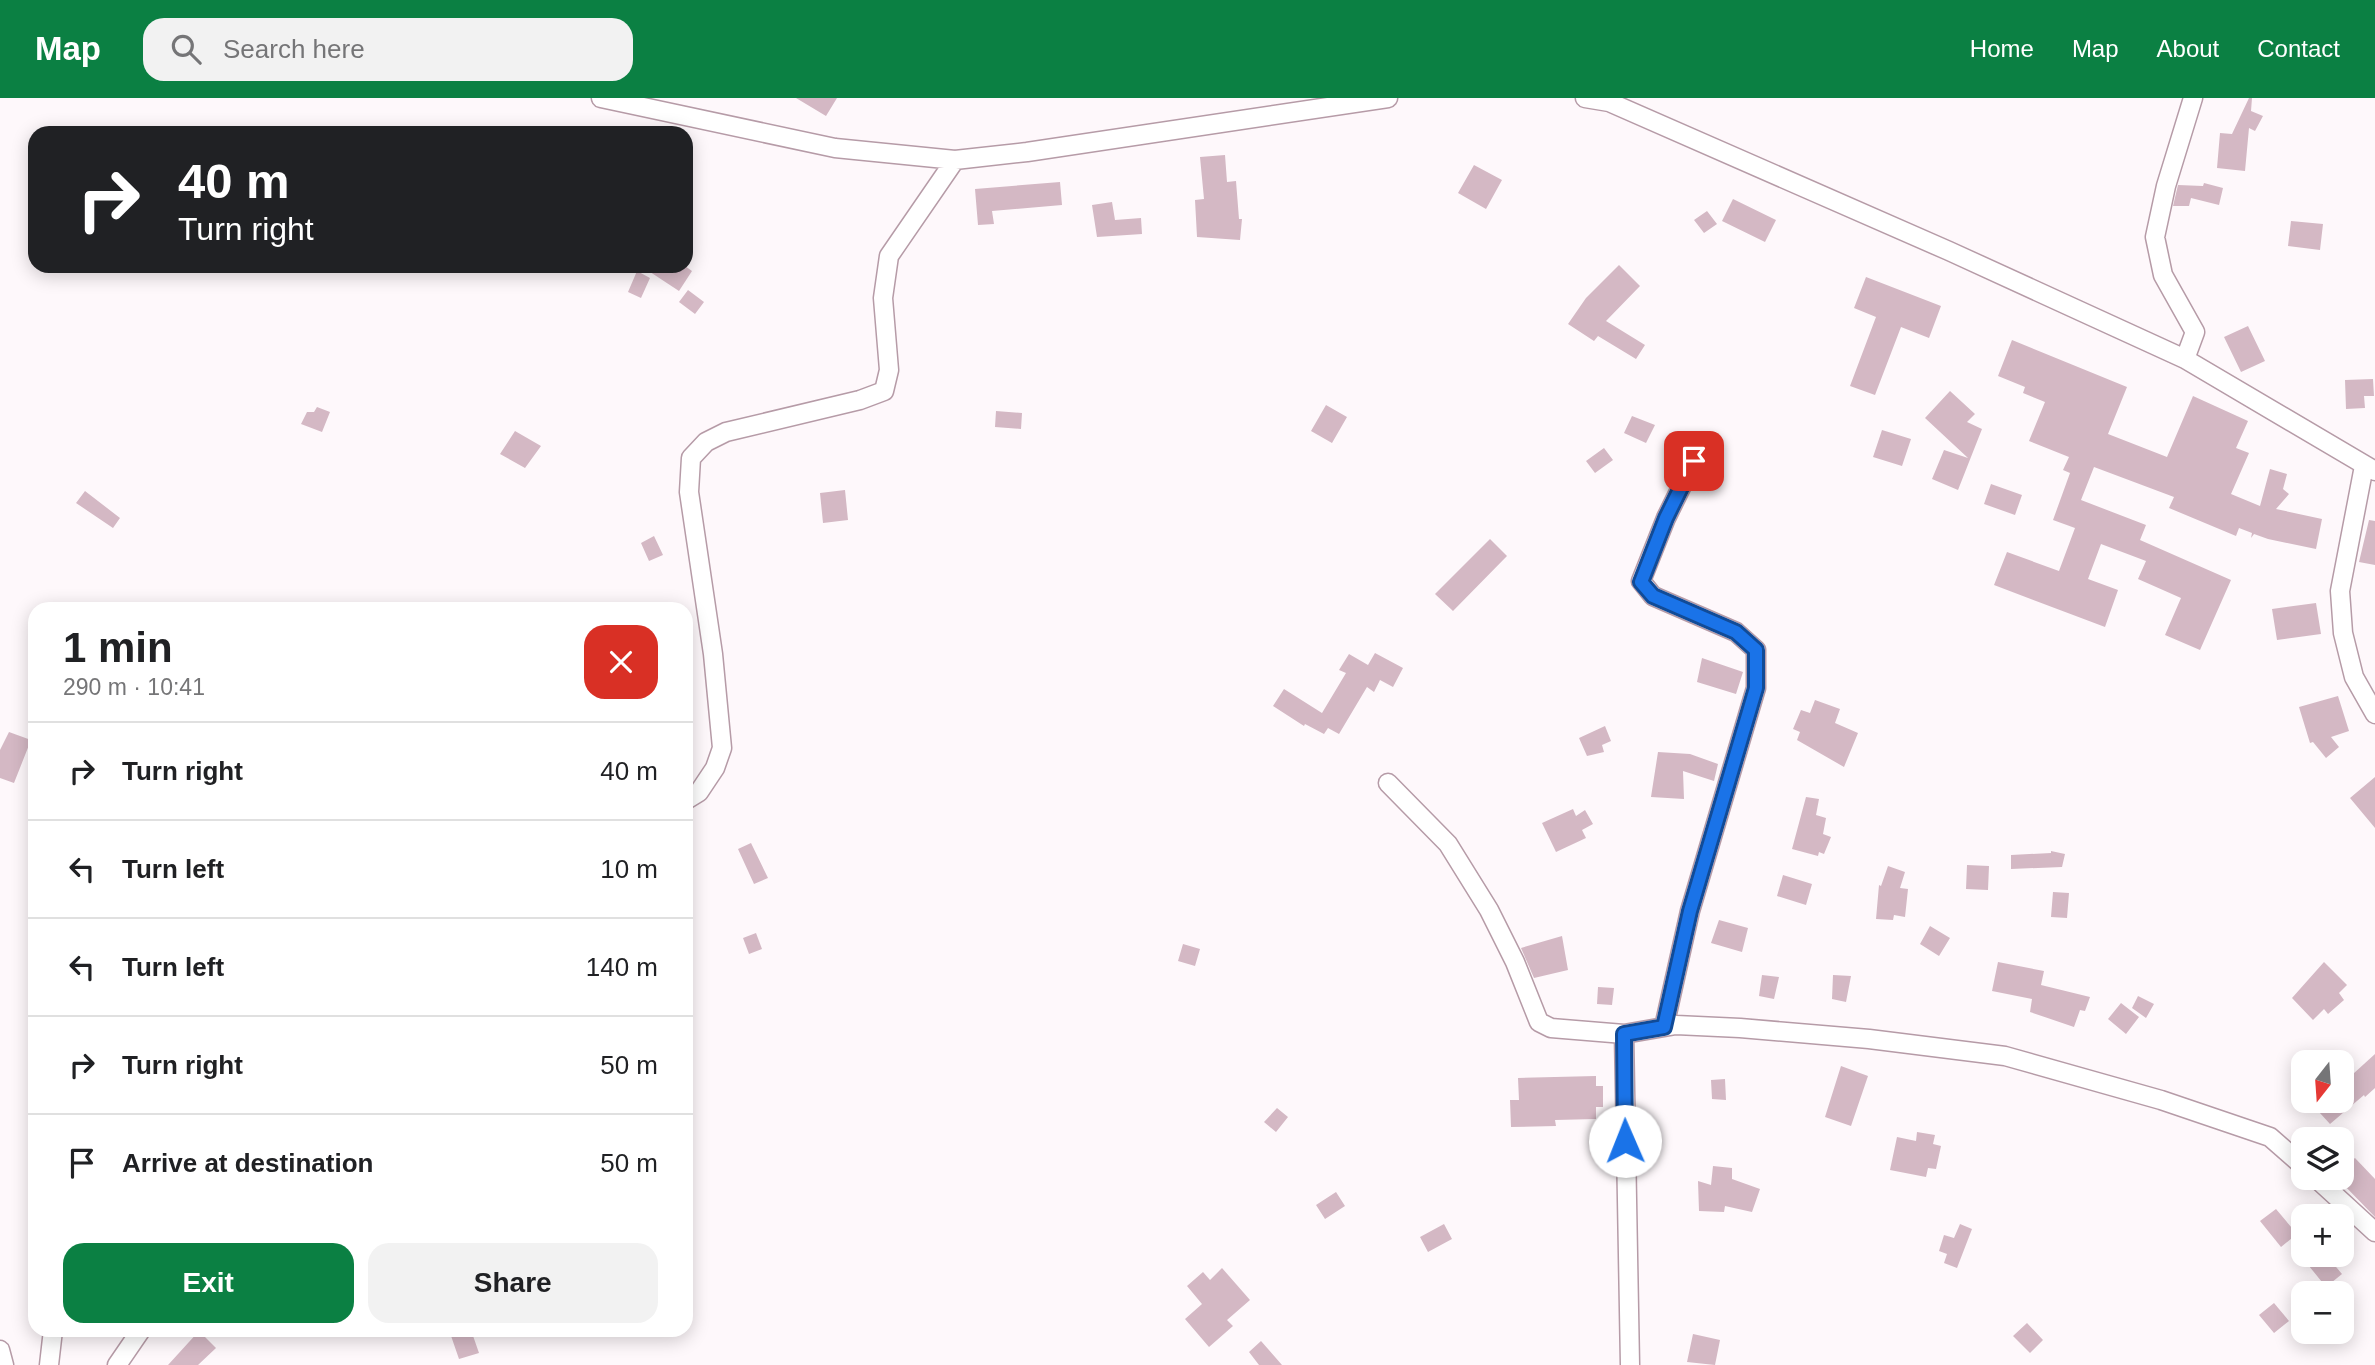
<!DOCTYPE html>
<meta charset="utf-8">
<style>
body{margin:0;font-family:Arial,sans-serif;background:#f2f2f2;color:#202124;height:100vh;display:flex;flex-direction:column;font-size:26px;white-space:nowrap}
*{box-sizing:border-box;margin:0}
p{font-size:23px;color:#757577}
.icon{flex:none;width:38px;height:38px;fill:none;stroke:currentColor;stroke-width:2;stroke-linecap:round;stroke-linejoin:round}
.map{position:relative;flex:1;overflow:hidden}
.details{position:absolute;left:28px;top:504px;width:665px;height:735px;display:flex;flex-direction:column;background:#fff;border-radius:21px;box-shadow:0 4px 18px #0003}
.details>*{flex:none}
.top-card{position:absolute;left:28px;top:28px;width:665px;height:147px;border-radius:21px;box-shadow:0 4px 18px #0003;background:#202124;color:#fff;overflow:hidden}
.needle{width:46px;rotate:197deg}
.tools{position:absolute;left:2291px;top:952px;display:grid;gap:14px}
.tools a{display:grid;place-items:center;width:63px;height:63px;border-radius:14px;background:#fff;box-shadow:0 4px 18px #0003;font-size:35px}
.pin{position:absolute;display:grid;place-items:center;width:60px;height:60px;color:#fff;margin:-30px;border-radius:14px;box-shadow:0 4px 10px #0006}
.me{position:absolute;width:77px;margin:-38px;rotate:359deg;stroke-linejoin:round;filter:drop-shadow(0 0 5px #0008)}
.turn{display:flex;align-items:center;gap:24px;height:147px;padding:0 35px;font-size:32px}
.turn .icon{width:91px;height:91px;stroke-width:2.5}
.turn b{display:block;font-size:49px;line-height:60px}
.round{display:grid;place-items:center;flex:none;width:74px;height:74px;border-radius:21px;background:#f2f2f2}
.summary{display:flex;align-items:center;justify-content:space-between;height:119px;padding:0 35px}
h1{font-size:42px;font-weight:600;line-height:52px}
.cta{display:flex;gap:14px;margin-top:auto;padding:14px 35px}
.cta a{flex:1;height:80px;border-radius:21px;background:#0b8043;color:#fff;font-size:28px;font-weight:600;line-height:80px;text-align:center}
.cta a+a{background:#f2f2f2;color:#202124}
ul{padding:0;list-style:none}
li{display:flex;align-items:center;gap:21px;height:98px;padding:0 35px;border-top:2px solid #e0e0e0}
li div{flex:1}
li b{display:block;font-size:26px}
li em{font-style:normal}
header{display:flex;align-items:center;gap:42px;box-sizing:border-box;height:98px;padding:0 35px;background:#0b8043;color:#fff}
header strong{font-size:33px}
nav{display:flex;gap:38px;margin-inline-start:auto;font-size:24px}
.search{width:490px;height:63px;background:#f2f2f2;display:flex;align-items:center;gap:18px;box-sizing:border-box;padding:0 24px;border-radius:21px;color:#757577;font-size:26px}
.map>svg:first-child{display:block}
.building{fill:#d4b8c4}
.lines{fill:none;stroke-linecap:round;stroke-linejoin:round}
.minor-casing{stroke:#b69ba7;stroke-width:21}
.minor{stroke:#fff;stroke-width:18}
.route-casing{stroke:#114b97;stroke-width:18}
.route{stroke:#1a73e8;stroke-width:12}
</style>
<header>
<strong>Map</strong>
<div class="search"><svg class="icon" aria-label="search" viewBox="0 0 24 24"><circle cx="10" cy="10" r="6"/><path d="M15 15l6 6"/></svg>Search here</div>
<nav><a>Home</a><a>Map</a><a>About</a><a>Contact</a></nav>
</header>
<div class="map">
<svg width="2375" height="1267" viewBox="0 0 2375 1267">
<rect width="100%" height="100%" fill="#fef8fb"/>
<path class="building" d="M796 0H837L826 18Z
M2249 0H2252L2251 13 2263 18 2255 33 2249 30 2245 73 2217 70 2220 35 2232 36Z
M1225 57 1227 84 1236 83 1239 121H1242L1240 142 1197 139 1195 102 1204 101 1200 59Z
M1474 67 1502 82 1486 111 1458 95Z
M1060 84 1062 107 992 113 994 126 978 127 975 91Z
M2204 85 2223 90 2219 107 2191 100 2189 108H2173L2178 87 2203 88Z
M1733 101 1776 122 1765 144 1722 123Z
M1112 104 1115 122 1141 120 1142 136 1097 139 1092 107Z
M1707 113 1717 126 1704 135 1694 122Z
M2291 123 2323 126 2320 152 2288 148Z
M1619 167 1640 188 1606 223 1645 247 1636 261 1598 238 1594 243 1568 226 1586 200Z
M641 168H685L692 173 679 193Z
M637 173 650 180 641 200 628 194Z
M1866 179 1941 208 1929 240 1901 229 1875 297 1850 288 1876 219 1854 210Z
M688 192 704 204 695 216 679 204Z
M2248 228 2265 263 2241 274 2224 239Z
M2012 242 2127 289 2108 336 2167 359 2193 298 2248 323 2236 350 2249 355 2231 396 2260 408 2270 371 2287 376 2283 391 2289 396 2276 411 2322 421 2316 451 2268 441 2254 436 2251 440 2252 435 2239 430 2236 438 2169 410 2174 399 2094 369 2081 402 2146 427 2140 442 2231 482 2200 552 2165 537 2181 500 2138 481 2146 463 2101 446 2088 481 2118 492 2105 529 1994 487 2007 454 2059 473 2075 430 2053 422 2070 375 2063 372 2069 359 2029 343 2045 304 2023 295 2025 289 1998 278Z
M2373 281 2374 298H2364L2365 310 2346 311 2345 282Z
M1950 293 1975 316 1967 324 1982 331 1958 392 1932 381 1944 352 1968 360 1925 320Z
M1326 307 1347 319 1332 345 1311 333Z
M317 309 330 314 322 334 301 326 307 314H314Z
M996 313 1022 315 1021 331 995 329Z
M1632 318 1655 327 1646 345 1624 335Z
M1882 332 1911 341 1902 368 1873 359Z
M515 333 541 348 525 370 500 356Z
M1604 350 1613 362 1595 375 1586 363Z
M1991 386 2022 397 2015 417 1984 406Z
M845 392 848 422 823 425 820 395Z
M85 393 120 420 113 430 76 405Z
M2369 422 2375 423V467L2359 464Z
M654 438 663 457 649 463 641 445Z
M1490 441 1507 458 1453 513 1435 496Z
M2316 505 2321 536 2277 542 2272 511Z
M1375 555 1403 570 1393 589 1380 582 1374 594 1367 589 1339 636 1328 630 1324 636 1305 626 1304 628 1273 608 1284 591 1322 615 1346 575 1339 572 1349 556 1368 567Z
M1702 560 1743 574 1736 596 1697 584Z
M2338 598 2349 633 2331 639 2339 649 2326 660 2313 644 2310 645 2299 609Z
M1815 602 1840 611 1835 625 1858 635 1844 669 1797 642 1800 634 1793 631 1801 612 1810 615Z
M1605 628 1611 643 1602 647 1604 654 1587 658 1579 640Z
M9 634 31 642 14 685 0 680V652Z
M1658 654 1690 656 1718 666 1714 683 1683 673 1684 701 1651 699Z
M2375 679V730L2350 700Z
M1806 699 1819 701 1816 717 1826 720 1823 736 1831 739 1824 756 1819 754 1818 758 1792 751Z
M1573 711 1576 718 1585 712 1593 726 1582 732 1586 740 1556 754 1542 725Z
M751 745 768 780 754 786 738 751Z
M2051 753 2065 756 2062 769 2011 771V757L2051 755Z
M1967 767 1989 768 1988 792 1966 791Z
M1888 768 1905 774 1900 790 1908 791 1905 819 1894 817 1893 822 1876 821 1879 787 1881 788Z
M1783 777 1812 786 1806 807 1777 798Z
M2053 794 2069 795 2067 820 2051 819Z
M1719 822 1748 830 1742 854 1711 845Z
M1930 828 1950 840 1939 858 1920 846Z
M756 835 762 851 749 856 743 840Z
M1562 838 1568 872 1534 880 1521 850Z
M1183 846 1200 851 1195 868 1178 863Z
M1998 864 2044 873 2041 887 2090 899 2085 913 2080 912 2074 929 2030 914 2032 901 1992 893Z
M2324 864 2347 887 2339 895 2344 902 2328 916 2324 911 2313 922 2292 900Z
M1762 877 1779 879 1774 901 1759 898Z
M1833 877 1851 878 1846 904 1832 901Z
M1598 889 1614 890 1612 907 1597 906Z
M2138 898 2154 906 2146 920 2132 910Z
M2121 905 2139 919 2126 936 2108 921Z
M2375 956V990L2365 999 2364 997 2330 1026 2309 1003H2342V986Z
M1841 968 1868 978 1851 1028 1825 1019Z
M1596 978V988H1603V1009H1596V1021L1555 1022 1556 1028 1511 1029 1510 1002H1519L1518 980Z
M1725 981 1726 1002 1712 1001 1711 982Z
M1277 1010 1288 1019 1276 1034 1264 1024Z
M1917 1034 1935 1037 1933 1046 1941 1048 1936 1071 1928 1070 1926 1079 1890 1072 1897 1039 1916 1043Z
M2355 1060 2375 1081V1119L2342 1085V1070Z
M1713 1068 1732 1070V1081L1760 1091 1752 1114 1725 1108 1724 1114 1699 1113 1698 1083 1711 1087Z
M1336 1094 1345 1108 1325 1121 1316 1107Z
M2276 1111 2297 1136 2281 1149 2260 1123Z
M1444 1126 1452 1141 1428 1154 1420 1139Z
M1960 1126 1972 1131 1957 1170 1944 1165 1947 1156 1939 1153 1944 1137 1954 1140Z
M2322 1157H2326L2342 1176 2326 1189 2309 1168Z
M1222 1170 1250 1202 1227 1222 1233 1228 1209 1249 1185 1221 1202 1206 1187 1188 1203 1174 1210 1182Z
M2274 1205 2289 1223 2274 1235 2259 1217Z
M2027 1225 2043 1242 2030 1255 2013 1238Z
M449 1232H471L479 1255 459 1261Z
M199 1233 216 1250 198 1267H168Z
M1693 1236 1720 1242 1715 1267 1687 1264Z
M1261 1243 1282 1267H1259L1249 1254Z"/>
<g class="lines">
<defs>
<path id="minor" d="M601 0 835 50 955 62 1027 54 1388 0
M1585 0 1609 4 1949 153 2185 261 2375 373
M2185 261 2195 234 2163 177 2155 139 2166 88 2193 0
M2364 368 2340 493 2343 535 2354 579 2375 616
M1388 685 1448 746 1489 812 1515 864 1539 924 1551 930 1624 936
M686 702 699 694 715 670 722 650 713 556 689 394 691 360 706 344 726 334 860 302 884 293 889 272 883 200 889 158 955 62
M1664 929 1690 813 1756 590V552L1736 534 1653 498 1641 483 1666 420 1694 363
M2316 1080 2375 1134
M0 1252 4 1267
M49 1267 53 1232
M117 1267 141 1232
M1630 1267 1624 936 1676 927 1740 930 1869 941 2005 958 2161 1002 2270 1039 2303 1068"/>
</defs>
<use href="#minor" class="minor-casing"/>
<use href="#minor" class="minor"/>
</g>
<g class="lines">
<defs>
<path id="route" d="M1625 1043 1624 936 1664 929 1690 813 1756 590V552L1736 534 1653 498 1641 484 1666 420 1694 363"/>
</defs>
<use href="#route" class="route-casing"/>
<use href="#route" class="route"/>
</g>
</svg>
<div class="tools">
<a><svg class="needle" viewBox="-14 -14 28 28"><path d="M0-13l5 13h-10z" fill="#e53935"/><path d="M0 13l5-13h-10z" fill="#757577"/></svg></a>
<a><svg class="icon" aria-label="layers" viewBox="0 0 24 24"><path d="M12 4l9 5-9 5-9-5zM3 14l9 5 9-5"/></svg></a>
<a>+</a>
<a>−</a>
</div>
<div class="pin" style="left:1694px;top:363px;background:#d93025"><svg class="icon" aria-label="arrive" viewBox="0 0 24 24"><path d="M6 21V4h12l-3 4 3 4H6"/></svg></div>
<svg class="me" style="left:1625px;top:1043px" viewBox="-20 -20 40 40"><circle r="19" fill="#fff"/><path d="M0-13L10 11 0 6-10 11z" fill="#1a73e8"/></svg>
<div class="top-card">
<div class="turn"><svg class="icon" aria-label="right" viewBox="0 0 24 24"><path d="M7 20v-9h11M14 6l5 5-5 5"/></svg><div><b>40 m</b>Turn right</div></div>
</div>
<section class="details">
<div class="summary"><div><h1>1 min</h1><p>290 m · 10:41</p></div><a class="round" style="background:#d93025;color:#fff"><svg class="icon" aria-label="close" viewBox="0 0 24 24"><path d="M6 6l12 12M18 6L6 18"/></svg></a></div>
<ul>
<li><svg class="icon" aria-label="right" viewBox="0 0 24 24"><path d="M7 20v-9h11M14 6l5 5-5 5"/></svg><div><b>Turn right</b></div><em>40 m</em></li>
<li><svg class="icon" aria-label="left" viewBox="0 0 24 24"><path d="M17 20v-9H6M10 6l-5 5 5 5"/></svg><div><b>Turn left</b></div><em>10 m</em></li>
<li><svg class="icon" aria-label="left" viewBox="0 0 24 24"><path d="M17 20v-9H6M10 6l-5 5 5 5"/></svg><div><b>Turn left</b></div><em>140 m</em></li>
<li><svg class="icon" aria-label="right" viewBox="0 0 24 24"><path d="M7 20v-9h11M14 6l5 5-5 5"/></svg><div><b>Turn right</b></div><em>50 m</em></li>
<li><svg class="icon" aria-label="arrive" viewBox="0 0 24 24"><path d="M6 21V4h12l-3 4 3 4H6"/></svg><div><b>Arrive at destination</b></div><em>50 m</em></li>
</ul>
<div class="cta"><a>Exit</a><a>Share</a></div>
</section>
</div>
